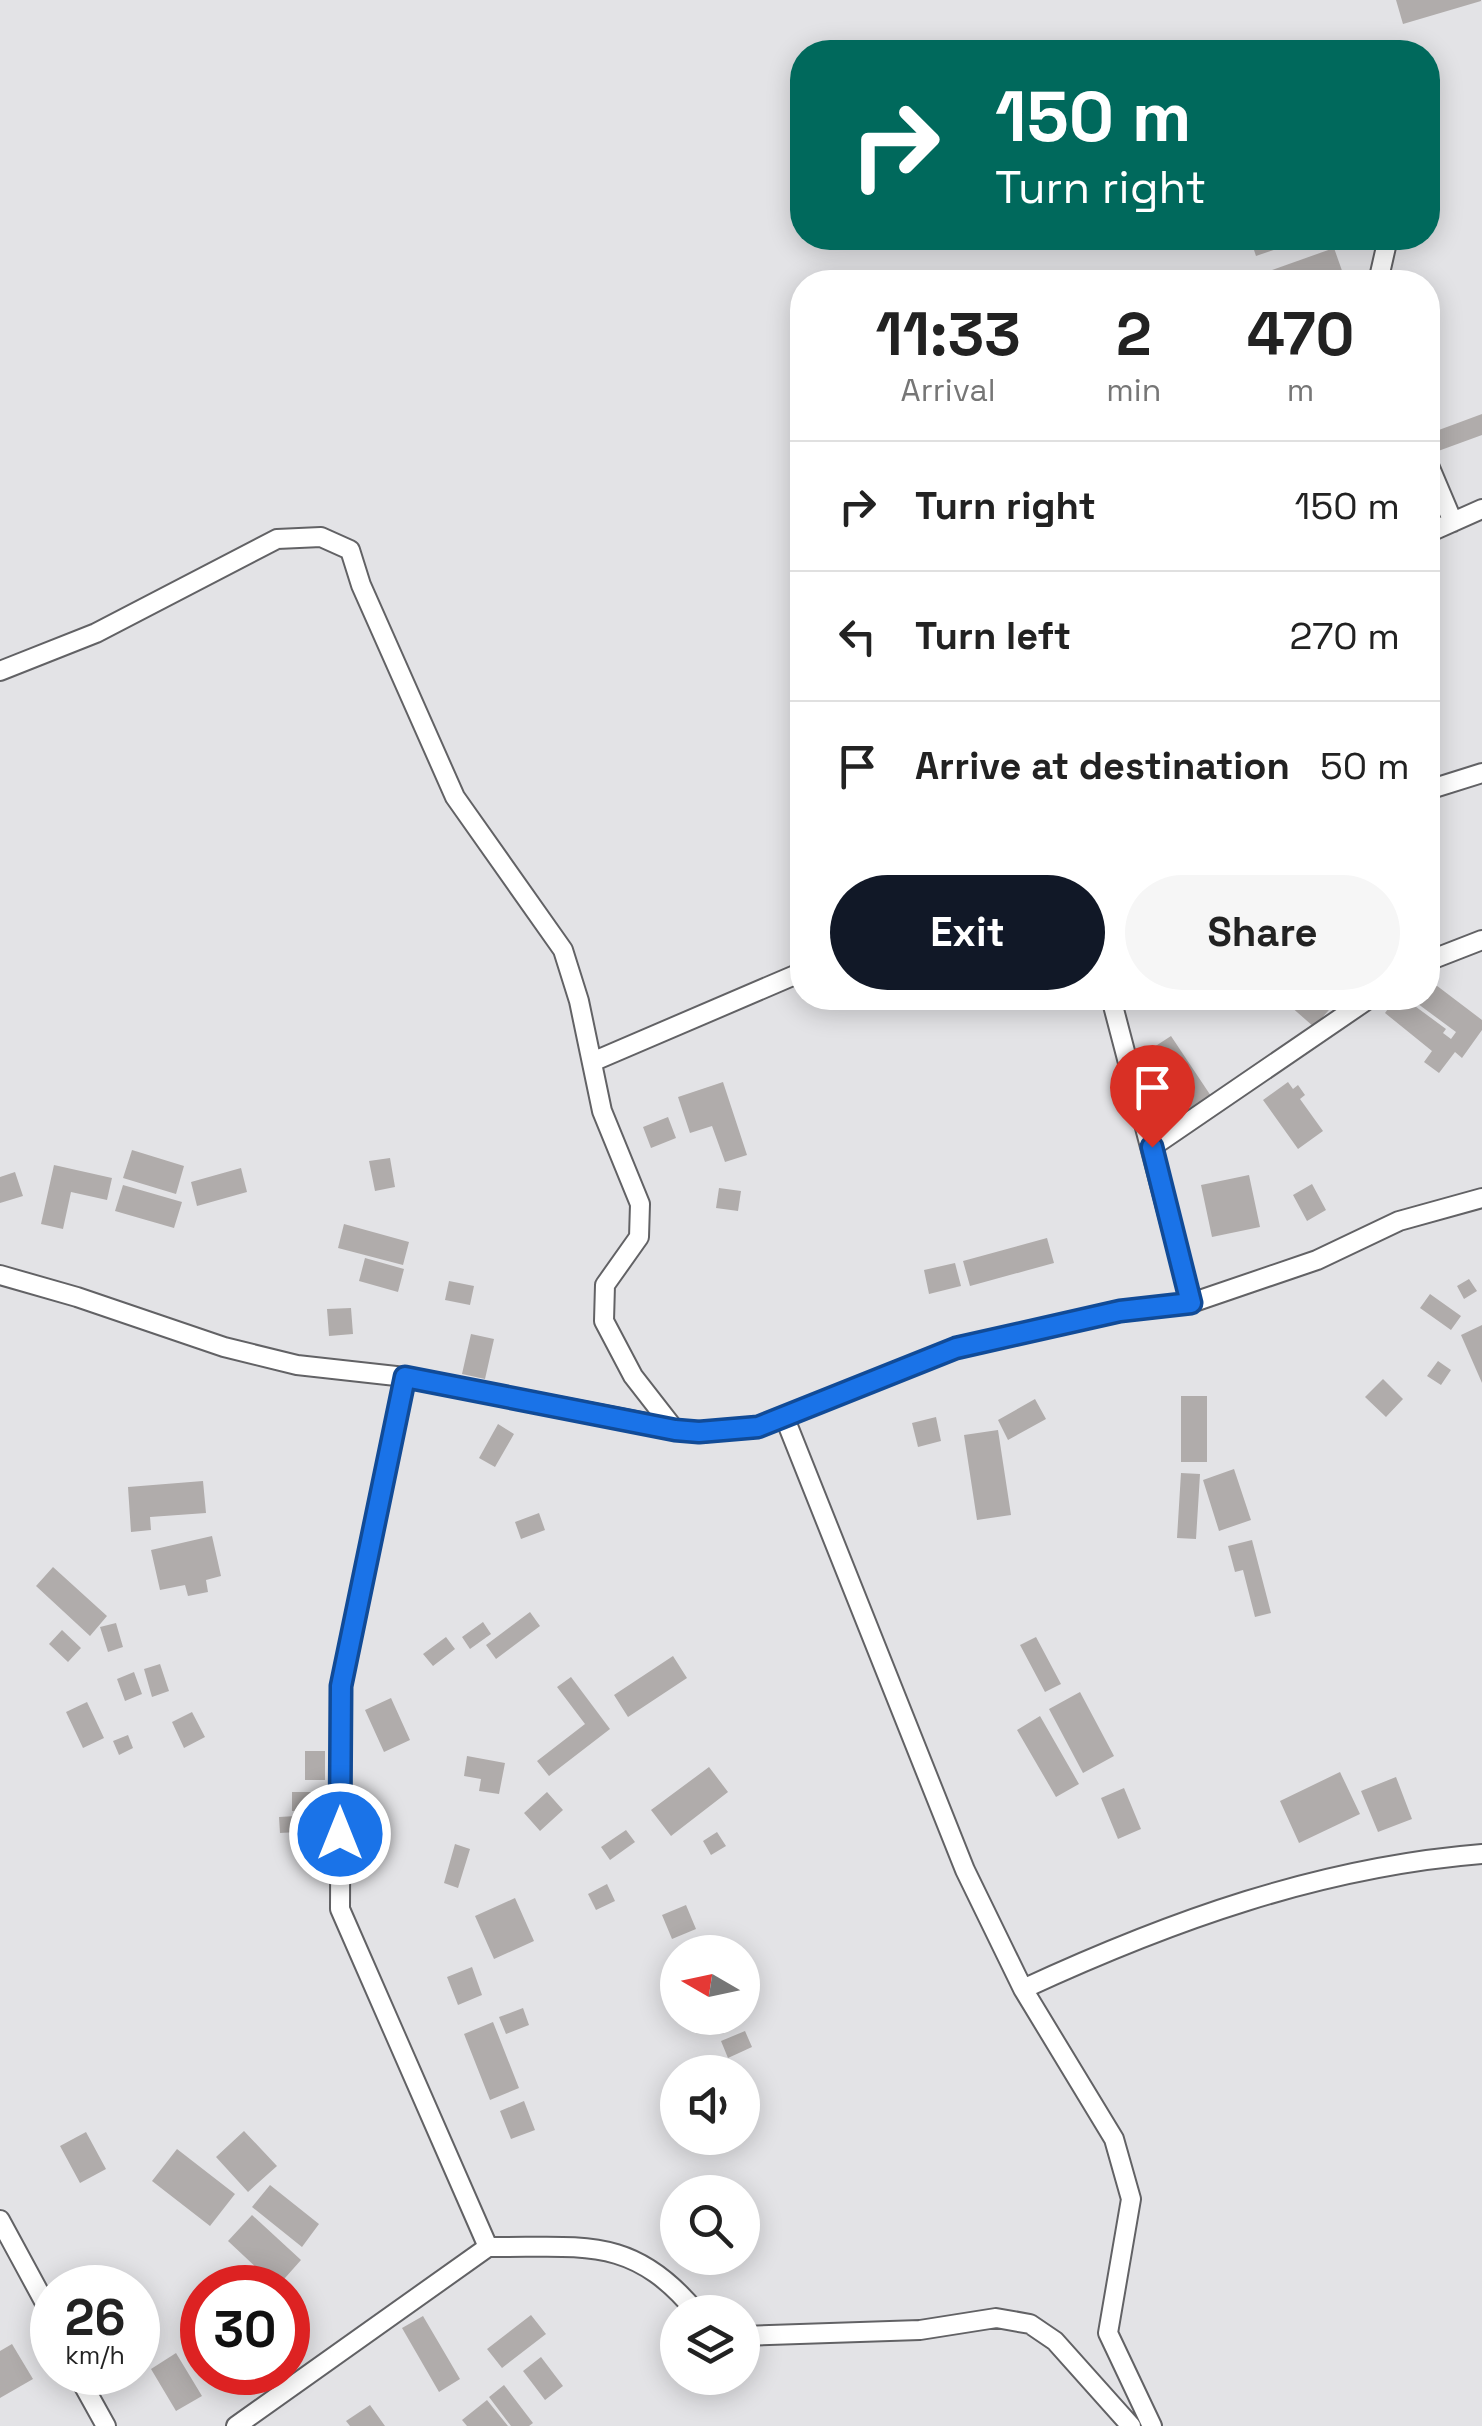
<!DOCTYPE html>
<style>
body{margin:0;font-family:"Space Grotesk",sans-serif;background:#f6f6f6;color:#222;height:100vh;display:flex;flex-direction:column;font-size:38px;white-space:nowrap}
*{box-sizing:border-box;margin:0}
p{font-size:32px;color:#767676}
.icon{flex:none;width:55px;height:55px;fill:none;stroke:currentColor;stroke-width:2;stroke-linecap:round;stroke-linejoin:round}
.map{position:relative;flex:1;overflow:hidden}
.panel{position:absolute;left:790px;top:270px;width:650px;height:740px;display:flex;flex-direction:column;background:#fff;border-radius:40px;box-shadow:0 5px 25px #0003}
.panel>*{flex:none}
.hud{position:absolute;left:790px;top:40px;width:650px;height:210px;border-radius:40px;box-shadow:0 5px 25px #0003;background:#00695c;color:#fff;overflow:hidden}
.needle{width:65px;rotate:279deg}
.controls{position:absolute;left:660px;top:1935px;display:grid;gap:20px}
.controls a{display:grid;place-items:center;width:100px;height:100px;border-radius:50%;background:#fff;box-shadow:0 5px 25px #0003;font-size:50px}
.speed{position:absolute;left:30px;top:2265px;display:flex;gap:20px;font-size:50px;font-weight:700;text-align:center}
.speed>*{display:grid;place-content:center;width:130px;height:130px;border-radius:50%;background:#fff;box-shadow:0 5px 25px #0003;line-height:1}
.speed small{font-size:25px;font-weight:400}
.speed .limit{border:15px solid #d22;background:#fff;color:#111}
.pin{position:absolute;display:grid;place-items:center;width:85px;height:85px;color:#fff;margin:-102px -42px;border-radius:50% 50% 50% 0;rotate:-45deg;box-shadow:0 0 10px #0007}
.pin .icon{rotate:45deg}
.me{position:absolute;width:110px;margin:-55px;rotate:0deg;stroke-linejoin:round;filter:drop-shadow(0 0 8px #0008)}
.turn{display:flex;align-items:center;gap:35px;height:210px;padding:0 40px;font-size:45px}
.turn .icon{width:130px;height:130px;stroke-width:2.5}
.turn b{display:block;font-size:70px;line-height:85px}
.eta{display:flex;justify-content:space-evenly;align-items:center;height:170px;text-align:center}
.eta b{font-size:60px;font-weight:800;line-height:70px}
.button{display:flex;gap:20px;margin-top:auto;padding:20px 40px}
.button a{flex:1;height:115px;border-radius:60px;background:#111827;color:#fff;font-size:40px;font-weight:800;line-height:115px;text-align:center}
.button a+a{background:#f6f6f6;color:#222}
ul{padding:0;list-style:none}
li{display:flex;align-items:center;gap:30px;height:130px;padding:0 40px;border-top:2px solid #e0e0e0}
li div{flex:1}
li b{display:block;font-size:38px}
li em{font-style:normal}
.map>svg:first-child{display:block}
.building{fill:#b0acab}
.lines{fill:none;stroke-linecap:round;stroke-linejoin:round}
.minor-casing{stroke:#626265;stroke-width:22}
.minor{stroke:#fff;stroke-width:18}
.route-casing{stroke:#114b97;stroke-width:25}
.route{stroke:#1a73e8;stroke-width:18}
</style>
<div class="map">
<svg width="1482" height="2426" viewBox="0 0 1482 2426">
<rect width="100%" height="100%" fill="#e3e3e6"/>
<path class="building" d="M1396 0H1481V1L1403 24Z
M1250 238H1309L1256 256Z
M1334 248 1346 282H1273L1269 271Z
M1482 414V435L1430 454 1428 434Z
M1428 979 1482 1020V1030L1462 1058 1455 1052 1439 1073 1424 1062 1432 1051 1385 1013 1396 998H1404L1446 1029 1443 1033 1451 1039 1456 1032 1410 998H1428Z
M1281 998H1330L1336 1002 1314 1027Z
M1171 1036 1211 1096 1191 1109 1151 1049Z
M723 1082 747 1155 725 1162 712 1126 690 1133 678 1097Z
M1288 1082 1293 1089 1298 1085 1305 1095 1300 1099 1323 1131 1298 1149 1263 1100Z
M668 1117 676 1138 651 1148 643 1127Z
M132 1150 184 1166 176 1194 123 1178Z
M390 1158 395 1187 375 1191 369 1161Z
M54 1165 112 1178 107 1200 71 1192 63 1229 41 1224Z
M241 1168 247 1192 197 1206 191 1182Z
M15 1172 23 1196 0 1203V1177Z
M1249 1175 1260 1227 1212 1237 1201 1185Z
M1312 1184 1326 1210 1307 1221 1293 1195Z
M123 1185 182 1202 174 1228 115 1211Z
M719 1188 741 1191 738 1211 716 1208Z
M344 1224 409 1242 403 1265 338 1248Z
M1047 1238 1054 1263 970 1286 963 1261Z
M365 1258 404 1269 398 1292 359 1281Z
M955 1263 961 1286 929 1294 924 1270Z
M1469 1279 1477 1291 1464 1299 1457 1286Z
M449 1281 474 1286 470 1305 445 1300Z
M1430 1294 1461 1316 1451 1330 1420 1308Z
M351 1308 353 1334 329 1336 327 1309Z
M1482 1325V1383L1461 1335Z
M471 1334 494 1339 485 1379 462 1374Z
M1438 1361 1451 1370 1441 1385 1427 1376Z
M1383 1379 1403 1399 1386 1417 1365 1397Z
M1181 1396H1207V1462H1181Z
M1035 1399 1046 1419 1008 1440 998 1420Z
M936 1417 941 1441 918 1447 912 1423Z
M498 1424 514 1434 495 1467 479 1458Z
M998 1430 1011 1515 977 1520 964 1435Z
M1234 1469 1251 1520 1219 1531 1203 1480Z
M1181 1473 1200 1474 1196 1539 1177 1538Z
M203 1481 206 1513 150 1517 151 1530 131 1532 128 1487Z
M539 1513 545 1530 521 1539 515 1522Z
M212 1536 221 1576 206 1580 208 1592 188 1596 185 1585 160 1590 151 1550Z
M1252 1540 1271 1613 1255 1617 1243 1570 1235 1572 1228 1546Z
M53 1567 107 1616 90 1636 36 1586Z
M530 1612 540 1626 496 1659 486 1645Z
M483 1622 491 1634 470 1649 462 1637Z
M116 1623 123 1647 108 1652 100 1627Z
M62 1630 81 1648 68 1662 49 1644Z
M446 1637 455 1649 433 1666 423 1654Z
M1036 1637 1061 1684 1045 1692 1020 1645Z
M673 1656 687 1678 628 1717 614 1695Z
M160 1664 169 1691 152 1697 144 1669Z
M134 1672 142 1694 125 1701 117 1679Z
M571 1677 610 1729 549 1776 537 1761 585 1724 557 1687Z
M1080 1692 1114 1756 1083 1773 1049 1709Z
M391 1698 410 1740 384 1752 365 1710Z
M87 1702 104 1738 83 1748 66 1712Z
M192 1712 205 1737 184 1748 172 1722Z
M1040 1716 1079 1784 1056 1797 1017 1730Z
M128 1735 133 1748 119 1755 113 1741Z
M305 1751H325V1780H305Z
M467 1756 505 1763 499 1794 479 1791 481 1779 464 1776Z
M709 1767 728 1792 671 1836 651 1810Z
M1340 1772 1360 1814 1299 1843 1280 1801Z
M1396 1777 1412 1819 1378 1832 1361 1791Z
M1124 1788 1141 1829 1118 1839 1101 1798Z
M292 1792H319L318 1811H292Z
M547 1792 563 1810 540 1831 524 1813Z
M313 1815 314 1831 280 1833 279 1817Z
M626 1830 635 1842 610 1860 601 1847Z
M717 1832 726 1846 711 1855 703 1841Z
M455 1844 470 1849 458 1888 444 1883Z
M607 1884 615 1901 596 1910 588 1894Z
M515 1898 534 1941 494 1959 475 1916Z
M686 1905 696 1929 672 1939 662 1915Z
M472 1967 482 1995 458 2005 447 1977Z
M523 2008 529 2025 506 2034 499 2017Z
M493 2022 519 2088 490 2100 464 2034Z
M745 2031 752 2047 728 2058 721 2041Z
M524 2101 535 2130 511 2139 500 2111Z
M244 2131 277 2166 248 2192 216 2157Z
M86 2132 106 2169 80 2183 60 2146Z
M177 2149 235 2194 210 2226 152 2181Z
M270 2185 319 2224 302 2247 252 2207Z
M252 2215 301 2260 277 2287 228 2241Z
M138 2307 158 2338 138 2351Z
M531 2315 546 2334 502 2368 487 2349Z
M423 2316 460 2379 439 2392 402 2328Z
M12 2344 33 2379 0 2398V2351Z
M176 2353 202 2396 176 2411 151 2369Z
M541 2357 563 2386 545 2400 523 2371Z
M504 2385 533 2423 529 2426H511L489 2397Z
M487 2400 508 2426H467L462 2420Z
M370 2405 385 2426H350L346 2421Z"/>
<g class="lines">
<defs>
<path id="minor" d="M1378 282 1388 238
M1428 463 1453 522
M1428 533 1482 509
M0 671 96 633 277 539 321 537 350 550 361 585 455 797 563 950 579 1001 602 1111 640 1204 639 1237 605 1285 604 1321 633 1376 675 1430
M1428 790 1482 773
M1428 961 1482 940
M1111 998 1191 1303
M592 1062 802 972
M1152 1147 1370 998
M0 1275 77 1297 224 1347 297 1365 405 1377 699 1433 758 1427 957 1348 1120 1311 1191 1303 1317 1260 1399 1221 1482 1198
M405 1377 341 1685 340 1909 488 2247C581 2248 632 2234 696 2312
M784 1416 965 1870 1023 1989 1114 2139 1131 2199 1108 2333 1152 2426
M1023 1989C1170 1921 1320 1867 1482 1854
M0 2220 52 2316
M742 2336 920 2330 996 2318 1030 2324 1055 2341 1131 2426
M76 2372 106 2426
M236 2426 488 2247"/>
</defs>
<use href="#minor" class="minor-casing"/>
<use href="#minor" class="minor"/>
</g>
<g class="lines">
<defs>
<path id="route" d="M340 1834 341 1686 405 1377 675 1430 699 1432 758 1427 956 1348 1120 1311 1191 1303 1152 1147"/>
</defs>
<use href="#route" class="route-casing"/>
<use href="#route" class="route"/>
</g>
</svg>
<div class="controls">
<a><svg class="needle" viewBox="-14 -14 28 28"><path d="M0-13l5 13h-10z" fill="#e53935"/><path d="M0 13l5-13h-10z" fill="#767676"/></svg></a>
<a><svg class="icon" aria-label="sound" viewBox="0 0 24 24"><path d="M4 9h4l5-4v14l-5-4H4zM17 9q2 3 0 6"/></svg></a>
<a><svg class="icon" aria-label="search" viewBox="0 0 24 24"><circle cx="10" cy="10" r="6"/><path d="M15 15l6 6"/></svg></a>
<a><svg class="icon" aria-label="layers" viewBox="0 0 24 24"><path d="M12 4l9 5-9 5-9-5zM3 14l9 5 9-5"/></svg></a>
</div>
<div class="speed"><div>26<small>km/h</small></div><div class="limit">30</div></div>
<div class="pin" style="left:1152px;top:1147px;background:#d93025"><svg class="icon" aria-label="arrive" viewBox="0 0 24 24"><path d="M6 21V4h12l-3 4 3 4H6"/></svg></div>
<svg class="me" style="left:340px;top:1834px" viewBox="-20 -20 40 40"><circle r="17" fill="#1a73e8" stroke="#fff" stroke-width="3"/><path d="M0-11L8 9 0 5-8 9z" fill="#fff"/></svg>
<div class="hud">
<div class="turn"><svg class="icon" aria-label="right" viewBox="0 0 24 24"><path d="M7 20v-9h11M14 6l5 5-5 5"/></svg><div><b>150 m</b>Turn right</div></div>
</div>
<section class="panel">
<div class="eta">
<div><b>11:33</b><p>Arrival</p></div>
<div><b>2</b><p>min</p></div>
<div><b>470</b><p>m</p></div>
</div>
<ul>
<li><svg class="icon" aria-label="right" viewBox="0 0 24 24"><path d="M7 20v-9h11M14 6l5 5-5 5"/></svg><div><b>Turn right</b></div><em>150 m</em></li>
<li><svg class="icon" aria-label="left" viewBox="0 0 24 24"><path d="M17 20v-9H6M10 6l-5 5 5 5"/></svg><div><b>Turn left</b></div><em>270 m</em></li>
<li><svg class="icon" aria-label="arrive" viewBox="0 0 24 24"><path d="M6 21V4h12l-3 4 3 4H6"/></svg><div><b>Arrive at destination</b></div><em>50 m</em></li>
</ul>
<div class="button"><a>Exit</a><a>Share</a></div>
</section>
</div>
